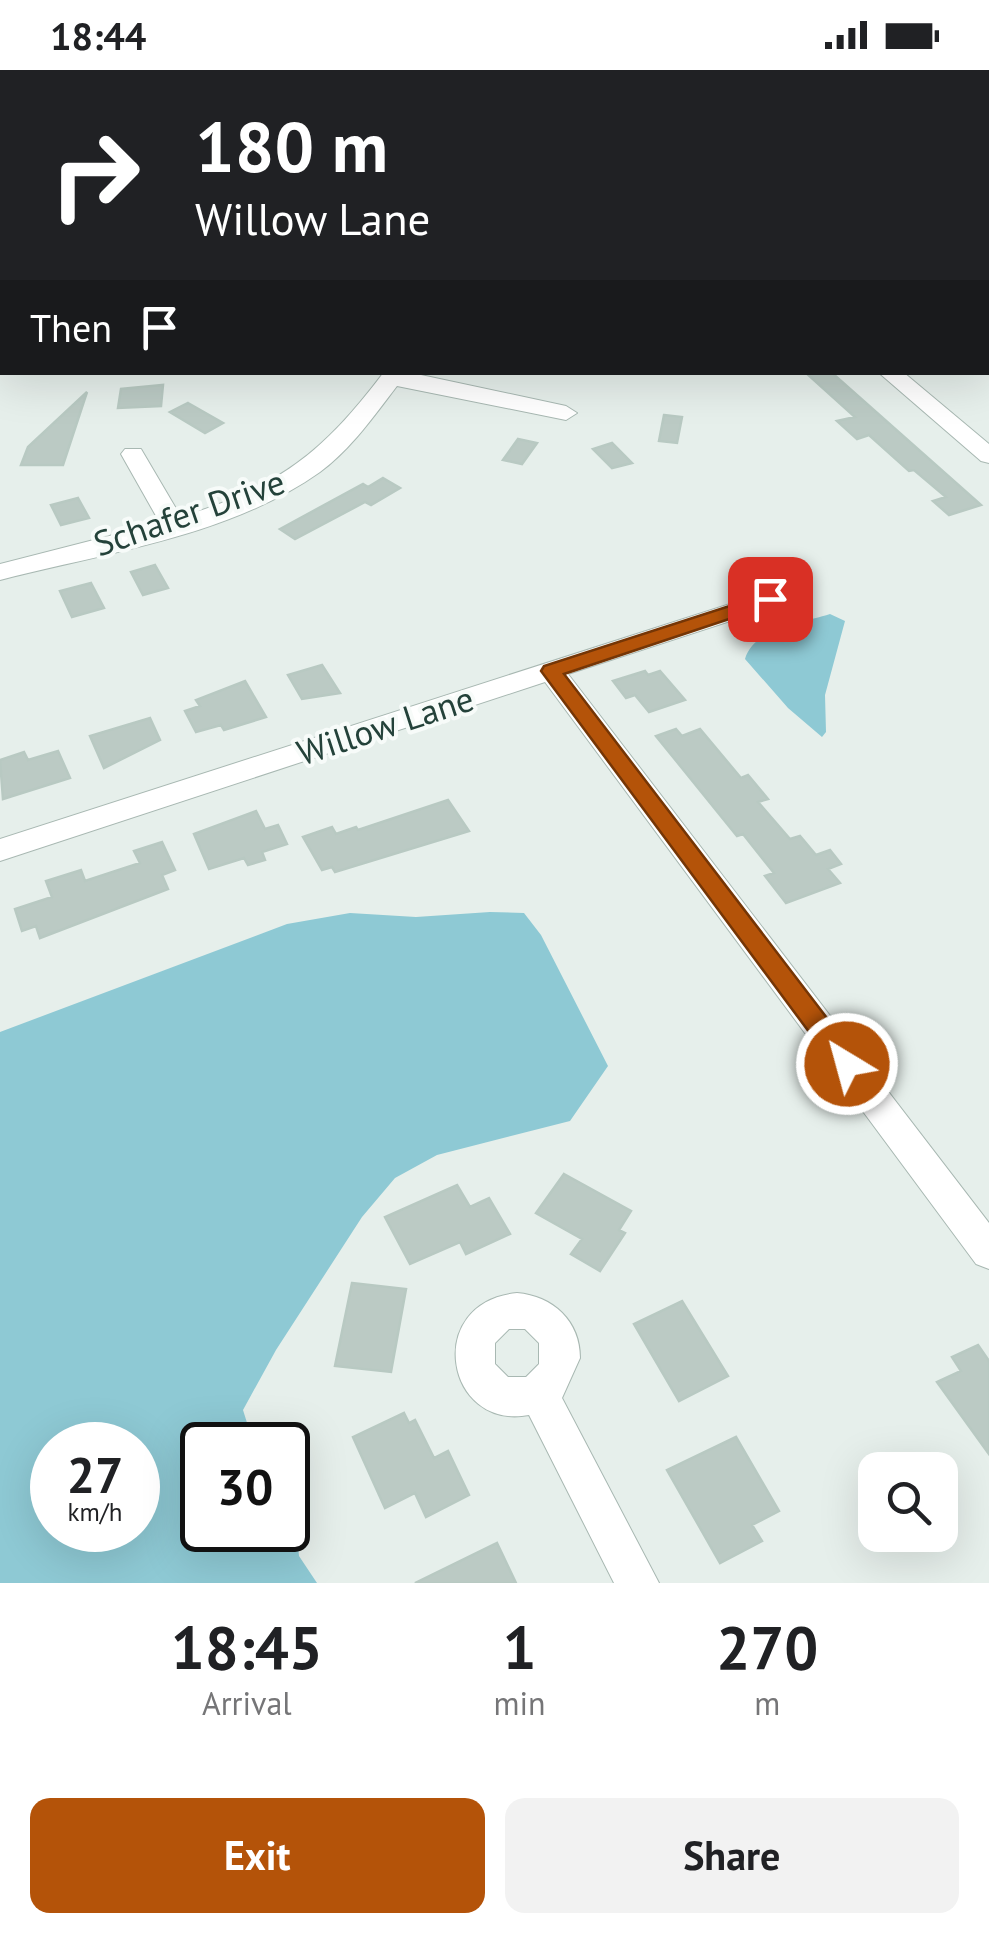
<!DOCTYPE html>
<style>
body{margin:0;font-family:"PT Sans",sans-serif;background:#f2f2f2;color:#202124;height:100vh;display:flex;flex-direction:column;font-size:38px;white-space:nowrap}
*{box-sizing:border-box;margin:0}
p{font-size:32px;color:#757577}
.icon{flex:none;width:55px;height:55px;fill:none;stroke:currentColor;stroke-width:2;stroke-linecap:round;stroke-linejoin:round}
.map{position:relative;height:1513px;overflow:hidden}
.sheet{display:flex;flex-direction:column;background:#fff;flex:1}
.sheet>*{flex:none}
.hud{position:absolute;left:0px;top:0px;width:990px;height:305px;box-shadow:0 10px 40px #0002;background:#202124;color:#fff;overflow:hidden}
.buttons{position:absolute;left:858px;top:1382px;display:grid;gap:20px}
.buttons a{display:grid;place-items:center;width:100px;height:100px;border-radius:20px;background:#fff;box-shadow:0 10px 40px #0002;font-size:50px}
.speed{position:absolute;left:30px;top:1352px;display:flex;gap:20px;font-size:50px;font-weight:700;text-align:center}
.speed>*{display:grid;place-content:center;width:130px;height:130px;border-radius:50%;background:#fff;box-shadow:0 10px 40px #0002;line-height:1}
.speed small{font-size:25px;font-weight:400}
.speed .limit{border:5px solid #111;border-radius:15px;background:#fff;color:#111}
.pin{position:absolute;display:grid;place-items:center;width:85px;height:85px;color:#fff;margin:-42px;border-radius:20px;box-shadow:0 5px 15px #0006}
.me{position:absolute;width:110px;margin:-55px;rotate:323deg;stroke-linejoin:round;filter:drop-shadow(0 0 8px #0008)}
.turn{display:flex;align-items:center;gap:35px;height:210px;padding:0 30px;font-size:45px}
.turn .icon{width:130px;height:130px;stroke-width:2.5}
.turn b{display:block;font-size:70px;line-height:85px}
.then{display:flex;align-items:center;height:95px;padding:0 30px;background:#0003;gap:20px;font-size:38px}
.eta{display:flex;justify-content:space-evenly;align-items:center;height:170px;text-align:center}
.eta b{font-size:60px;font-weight:700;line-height:70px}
.button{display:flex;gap:20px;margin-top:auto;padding:20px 30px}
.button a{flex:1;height:115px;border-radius:20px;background:#b45309;color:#fff;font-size:40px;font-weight:700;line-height:115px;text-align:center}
.button a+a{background:#f2f2f2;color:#202124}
.status{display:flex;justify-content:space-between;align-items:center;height:70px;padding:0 50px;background:#fff;direction:ltr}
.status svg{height:28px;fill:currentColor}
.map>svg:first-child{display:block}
.water{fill:#8ec9d4;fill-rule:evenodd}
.building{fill:#bbcac4;stroke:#b8c9c2;stroke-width:2.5}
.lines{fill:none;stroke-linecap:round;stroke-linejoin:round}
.minor-casing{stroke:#a8b8b2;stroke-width:2}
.minor{fill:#fff;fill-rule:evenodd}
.route{fill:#b45309;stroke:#753606;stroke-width:2.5}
.labels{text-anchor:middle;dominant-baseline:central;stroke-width:8;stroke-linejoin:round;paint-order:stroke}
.street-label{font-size:35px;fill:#24423a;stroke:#f7fbf9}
</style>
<div class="status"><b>18:44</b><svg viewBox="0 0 49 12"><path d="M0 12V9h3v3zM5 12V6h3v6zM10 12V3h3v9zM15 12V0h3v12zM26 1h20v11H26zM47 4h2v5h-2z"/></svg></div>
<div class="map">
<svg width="989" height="1513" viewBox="0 0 989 1513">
<rect width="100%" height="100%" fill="#e6efeb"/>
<path class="water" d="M830 544 845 551 825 625 826 662 822 667 788 638 745 589C754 558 802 553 830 544Z
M490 842 524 843 541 865 608 996 570 1051 437 1085 395 1108 362 1147 276 1280 243 1340 254 1375H202V1460H288V1429L295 1447 299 1486 317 1513H0V962L287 854 350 843 416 847ZM52 1375H138V1460H52Z"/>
<path class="building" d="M805 302H831L981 435 949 445 933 431 946 427 914 400 909 401 869 365 857 369 837 351 855 347Z
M163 315 161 336 118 338 121 319Z
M87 322 63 395H21L28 377Z
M188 333 223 353 205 363 170 342Z
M664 345 682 347 677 373 659 371Z
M518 369 537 373 522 394 503 390Z
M612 373 632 393 612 398 593 379Z
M383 408 400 418 371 435 365 432 295 469 280 459 363 414 368 417Z
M78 428 89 448 61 455 51 435Z
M155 495 168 518 143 525 131 502Z
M91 513 104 538 72 547 60 521Z
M322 595 340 623 302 629 288 605Z
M645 601 648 605 660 601 685 630 649 642 635 625 626 628 613 611Z
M245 611 266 647 224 660 221 655 196 662 185 641 200 636 196 630Z
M150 648 160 670 104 698 90 666Z
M676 659 682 666 700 659 741 708 748 705 768 729 758 732 790 769 800 766 816 785 830 780 841 794 828 799 840 813 786 833 765 806 774 803 743 764 737 766 656 666Z
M58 681 70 708 3 729 0 690 24 682 28 690Z
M448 730 469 761 335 802 332 797 322 800 303 767 332 757 336 764 356 757 358 760Z
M256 741 265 759 278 755 287 774 262 782 265 790 248 795 244 788 209 799 194 764Z
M162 772 175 800 162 805 168 819 40 868 36 856 22 861 15 839 52 827 46 811 81 800 85 811 140 793 134 781Z
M564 1104 631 1141 619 1160 625 1163 600 1201 571 1184 582 1169 536 1143Z
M457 1115 470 1137 489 1128 510 1164 466 1184 460 1172 410 1194 385 1147Z
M352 1213 406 1219 391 1302 335 1296Z
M682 1231 728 1306 679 1331 634 1254Z
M978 1275 989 1291V1384L937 1312 961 1301 952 1287Z
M404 1343 409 1353 415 1350 434 1388 448 1381 469 1425 426 1447 415 1423 385 1438 353 1367Z
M736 1367 779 1441 752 1455 762 1471 720 1493 667 1400Z
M497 1473 516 1513H415Z"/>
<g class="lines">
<defs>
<path id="minor" d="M127 0H143V2H127Z
M795 0H814L815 2H796Z
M869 0H888L889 2H870Z
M903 0H922L923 2H904Z
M945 0H965L966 2H946Z
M988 15H989V26H988Z
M988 40H989V51H988Z
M0 86H2V100H0Z
M988 116 989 117V129L988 128Z
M0 231H2V243H0Z
M384 302H407L566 336 577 343 566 350 397 316C374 346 351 379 320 402 230 466 105 483 0 510V494L160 453 121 384 125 379H141L181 447C280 416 322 384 384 302Z
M878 302H903L989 374V393L981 391Z
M770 521 779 523 783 529 779 535 568 604 989 1153V1199L976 1194 545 612 0 791V769Z
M517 1223C553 1226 580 1251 580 1288L562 1328 659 1513H614L529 1345C445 1361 423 1232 517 1223ZM509 1259H525L539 1273V1294L526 1307H508L495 1294V1273Z"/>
</defs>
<use href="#minor" class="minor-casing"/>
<use href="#minor" class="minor"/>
</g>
<path class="route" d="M770 523 780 529 777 533 564 604 856 986 860 994 856 1001H838L541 601 544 596Z"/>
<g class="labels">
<g class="street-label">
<text transform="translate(189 442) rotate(-19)">Schafer Drive</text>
<text transform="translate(385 655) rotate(-18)">Willow Lane</text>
</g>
</g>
</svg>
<div class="buttons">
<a><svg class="icon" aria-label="search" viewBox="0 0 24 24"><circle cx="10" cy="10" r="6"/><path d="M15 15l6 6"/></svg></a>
</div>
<div class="speed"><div>27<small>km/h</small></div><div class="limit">30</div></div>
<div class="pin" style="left:770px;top:529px;background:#d93025"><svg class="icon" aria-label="arrive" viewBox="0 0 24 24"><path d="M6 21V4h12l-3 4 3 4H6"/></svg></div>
<svg class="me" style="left:847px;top:994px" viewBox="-20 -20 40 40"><circle r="17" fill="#b45309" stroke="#fff" stroke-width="3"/><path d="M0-11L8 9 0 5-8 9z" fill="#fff"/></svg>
<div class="hud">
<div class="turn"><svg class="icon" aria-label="right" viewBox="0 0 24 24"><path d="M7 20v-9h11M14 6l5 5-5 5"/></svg><div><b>180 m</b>Willow Lane</div></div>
<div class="then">Then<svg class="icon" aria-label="arrive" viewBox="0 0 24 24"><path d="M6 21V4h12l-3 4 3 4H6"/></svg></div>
</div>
</div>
<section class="sheet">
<div class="eta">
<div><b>18:45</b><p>Arrival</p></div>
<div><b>1</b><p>min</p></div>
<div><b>270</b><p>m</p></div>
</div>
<div class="button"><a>Exit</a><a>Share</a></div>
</section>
